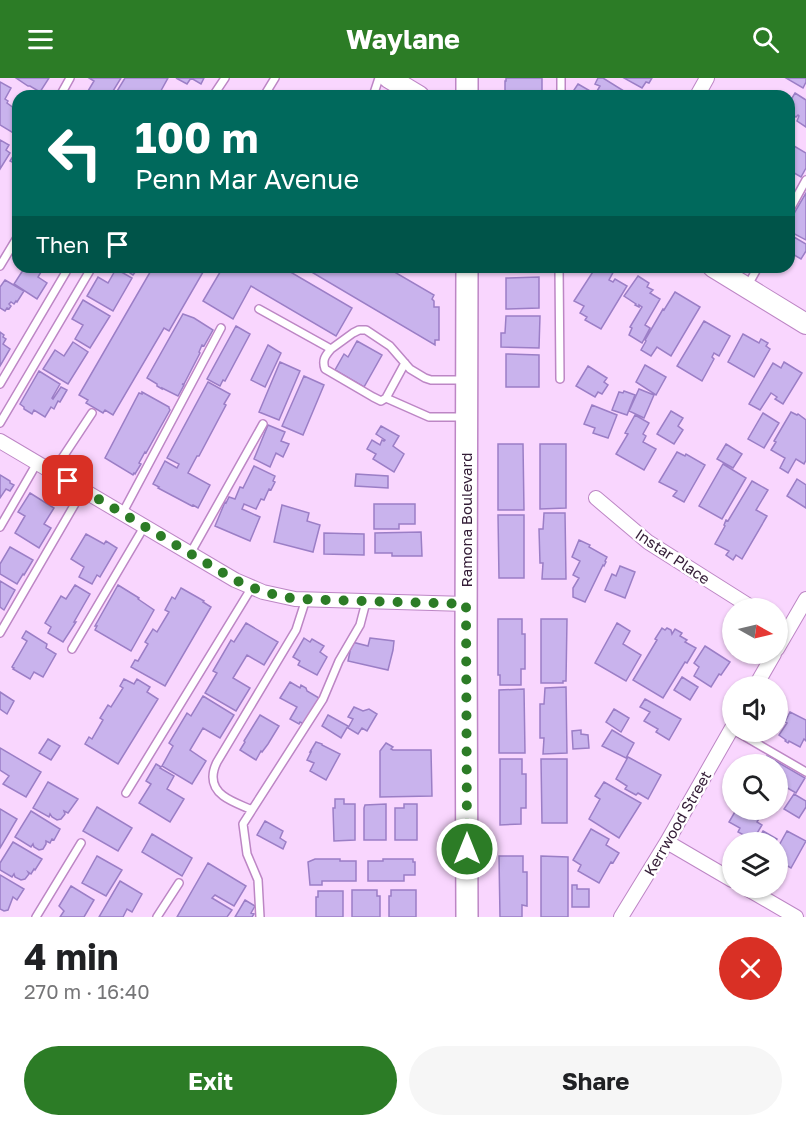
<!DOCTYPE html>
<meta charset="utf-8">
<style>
body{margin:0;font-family:"Golos Text",sans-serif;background:#f6f6f6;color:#202124;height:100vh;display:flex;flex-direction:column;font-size:22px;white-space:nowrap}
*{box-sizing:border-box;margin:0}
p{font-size:20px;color:#757577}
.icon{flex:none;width:33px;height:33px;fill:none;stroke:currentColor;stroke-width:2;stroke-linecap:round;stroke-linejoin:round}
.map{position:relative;height:839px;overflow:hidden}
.details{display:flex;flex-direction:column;background:#fff;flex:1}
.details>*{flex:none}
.hud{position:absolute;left:12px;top:12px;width:783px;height:183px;border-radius:18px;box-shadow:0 2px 4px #0004;background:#00695c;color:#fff;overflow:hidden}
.needle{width:39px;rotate:98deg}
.fabs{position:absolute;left:722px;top:520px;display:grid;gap:12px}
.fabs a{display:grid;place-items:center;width:66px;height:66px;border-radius:50%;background:#fff;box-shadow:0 2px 4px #0004;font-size:30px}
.pin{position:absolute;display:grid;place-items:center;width:51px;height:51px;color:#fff;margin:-26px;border-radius:12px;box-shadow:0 3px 9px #0006}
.me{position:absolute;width:66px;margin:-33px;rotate:0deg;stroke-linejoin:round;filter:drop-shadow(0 0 4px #0008)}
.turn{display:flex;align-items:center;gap:21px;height:126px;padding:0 24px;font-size:27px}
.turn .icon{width:78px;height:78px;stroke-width:2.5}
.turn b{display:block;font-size:42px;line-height:51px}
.then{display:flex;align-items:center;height:57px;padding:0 24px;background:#0003;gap:12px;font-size:22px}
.round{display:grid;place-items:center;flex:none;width:63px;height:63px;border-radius:32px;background:#f6f6f6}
.overview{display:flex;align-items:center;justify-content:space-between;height:102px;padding:0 24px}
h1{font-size:36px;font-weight:700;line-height:45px}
.primary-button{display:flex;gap:12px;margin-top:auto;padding:12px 24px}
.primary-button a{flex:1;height:69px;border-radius:36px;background:#2c7c26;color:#fff;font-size:24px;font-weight:700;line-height:69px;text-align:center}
.primary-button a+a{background:#f6f6f6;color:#202124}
header{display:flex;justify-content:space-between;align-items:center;height:78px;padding:0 24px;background:#2c7c26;color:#fff;font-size:27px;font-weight:700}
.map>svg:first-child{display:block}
.building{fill:#c9b3ed;stroke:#9b7ec6;stroke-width:1.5}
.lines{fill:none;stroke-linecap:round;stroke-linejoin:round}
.lane-casing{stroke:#bd86c5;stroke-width:10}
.street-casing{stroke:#bd86c5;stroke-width:16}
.secondary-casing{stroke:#bd86c5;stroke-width:22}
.primary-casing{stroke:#bd86c5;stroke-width:24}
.lane{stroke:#fff;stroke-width:7}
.street{stroke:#fff;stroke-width:14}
.secondary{stroke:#fff;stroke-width:20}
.primary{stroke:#fff;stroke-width:21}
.route{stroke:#2c7c26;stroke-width:10;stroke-dasharray:0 18}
.labels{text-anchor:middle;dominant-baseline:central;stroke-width:5;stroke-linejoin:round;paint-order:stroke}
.street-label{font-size:15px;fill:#331c36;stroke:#fff}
</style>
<header><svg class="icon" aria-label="menu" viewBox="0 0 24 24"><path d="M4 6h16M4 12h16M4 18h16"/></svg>Waylane<svg class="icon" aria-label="search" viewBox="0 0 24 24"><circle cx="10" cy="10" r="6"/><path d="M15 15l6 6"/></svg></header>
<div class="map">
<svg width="806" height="839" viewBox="0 0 806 839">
<rect width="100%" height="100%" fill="#f9d6fe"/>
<path class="building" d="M16 0H49L40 14 30 8H28Z
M89 0H121L110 18H85L94 3Z
M125 0H168L158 18 152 15 150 18H114Z
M176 0H204L201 6 191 0 187 6Z
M506 0H542V16H530V18H506V14H505V3H506Z
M598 0H603L632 18H594L600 8 595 6Z
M624 0H652L649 5 646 4 642 10Z
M786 0H806V4L803 10Z
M0 4 11 10 5 21 8 23 7 25 18 33V51L15 56 0 47Z
M578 6 592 14 590 18H570Z
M795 15 806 22V49L797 43 799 38 798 37 796 39 789 35V25Z
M0 62 9 67 6 72 10 75 0 91Z
M789 65 806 75V90L801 99 789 92Z
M17 72H18V87L10 83Z
M789 106 794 109 789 121Z
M806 115V162L789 153V144Z
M794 159 806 166V173L801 181 789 174V168Z
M25 189H44L38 199 47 205 37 221 14 206Z
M121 189H139L133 197Z
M153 189H206L169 253 164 250 113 337 105 332 103 335 86 325 88 322 79 317Z
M223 189H282L352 230 336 258 251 208 233 241 203 223Z
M303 189H386L434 217 432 221 434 223V229H439V262H435V267Z
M506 189H539V192H506Z
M596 189H616L609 202 613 204 615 201 627 208 601 251 585 242 587 239 580 235 584 228 574 223Z
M116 191 132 200 113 233 87 218 98 199 108 205Z
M638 198 649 205 647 209 653 212 650 215 660 221 645 247 650 250 642 265 629 257 632 250 630 249 642 229 639 227V229L635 227 636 226 624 218Z
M539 199V230L506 231V200Z
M5 202 24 213 17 224 16 223 14 226 11 224 9 226 11 228 9 231 7 230 5 233 0 230V209Z
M675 214 700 229 671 278 657 269 651 278 641 272 646 263 645 262 663 231 664 232Z
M83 222 110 238 90 270 75 261 83 247 72 241Z
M183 236 194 240 213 252 204 268 202 267 199 274 200 275 184 306H182L184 307 178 318 162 310V311L157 308V306L147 300Z
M506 238H540L539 270 501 269V255H505Z
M704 243 730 258 719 278 714 275 712 279 714 281 702 303 677 288Z
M236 248 250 256 225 303 223 302 220 308 207 301Z
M0 254 4 257 3 259 6 261 3 266 10 271 0 288Z
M743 256 759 265 761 261 768 265 766 268 770 271 754 299 728 284Z
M357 263 382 277 364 309 335 292 344 276 348 279Z
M73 264 88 274 68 306 43 291 55 272 64 278Z
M268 267 281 275 265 309 251 302Z
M506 276 539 277V309H506Z
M280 284 300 293 279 342 259 334Z
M784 284 802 295 783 326 775 321 777 319 771 315 760 332 749 326 773 285 781 290Z
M645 287 666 299 656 317 636 304Z
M588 288 607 300 604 304 608 307 602 316 598 314 595 319 576 308Z
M39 293 60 306 52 320 53 321 61 309 67 312 60 324 58 323 54 331 51 329 45 339 34 332 32 336 24 331V329L20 326Z
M304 298 324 307 303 357 282 348Z
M208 304 230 316 224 326 226 327 199 378H197L188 395 210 407 198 430 193 427 192 428 158 410 159 409 153 406 165 383 177 390 179 386 167 380Z
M639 311 654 317 644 340 629 333Z
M624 313 635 317 627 337 612 332 619 314 623 315Z
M142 314 169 329V330L170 332 146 375 145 374 139 385 141 386 135 396 134 395 133 397 105 380 139 315 142 316Z
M592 327 617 337 608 360 593 355 595 350 584 346Z
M671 333 683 340 678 348 683 352 674 366 657 356Z
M791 334 797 337 798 336 806 342V382L804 386 796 381 788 395 780 390 785 380 771 372 776 364 774 363Z
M763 335 779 345 764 370 748 361Z
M635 337 649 345 643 356 646 358 643 364 656 371 644 392 616 376 628 356 625 355Z
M268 347 285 354 281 363 289 366 283 379 276 375 270 389 254 381Z
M381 348 399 358 393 368 404 376 394 394 373 381 376 376 367 371 372 362 380 367 382 362 384 363 385 362 376 356Z
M498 366H523L524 432H498Z
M540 366H566V430L540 431Z
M726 366 742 376 733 390 717 381Z
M677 374 685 378 686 376 705 387 684 424 673 418 677 413 659 404Z
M723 386 746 400 722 441 699 428Z
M254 388 275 398 273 403 275 404 271 412 269 411 264 422 261 421 256 431 244 426 242 431 260 439 250 463 215 448 225 424 226 425 229 419 235 421 240 409 243 410Z
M356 396 388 398V410L355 408Z
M0 397 10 403V405L14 407 10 413 6 411 0 420Z
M797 401 806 407V430L787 418Z
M752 403 768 412 756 432 767 438 742 481 736 477 733 482 726 477 729 473 715 466 725 448 724 447 726 442 728 443Z
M30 415 54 430 44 446 51 450 39 470 15 455 25 438 18 434Z
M374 426H415V446H399V451H374Z
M282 427 309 435 307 443 320 447 313 474 274 464Z
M544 435H565L566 501H542L543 485H540L539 451H543Z
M498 437H524V500H499Z
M421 454 422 478H392V475H375V455Z
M324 455 364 456V477L324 476Z
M86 456 104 466 106 463 117 470 100 499 97 497 92 506 79 499 84 489 71 481Z
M579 462 590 467 589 469 607 479 605 483 606 484 604 488 603 487 585 524 573 519V510L579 500 573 497 580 483 572 479Z
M10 469 33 482 24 497 23 496 17 506 0 496V486Z
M620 488 635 494 625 520 605 512 612 496 616 498Z
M0 503 15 512 4 532 0 529Z
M75 507 90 516 74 544H76L63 564 48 555 51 549 45 545 61 518 66 521Z
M118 507 139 520 138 521 154 532 131 573 95 552 97 548H95Z
M181 510 204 523 203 524 211 529 165 608 131 589 135 582 138 583 148 566 145 564 153 551 157 554 169 534 165 532 172 519 175 521Z
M498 541H522V556H525V591H521V607H500V597H498Z
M541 541H567L566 603H563V605H541Z
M246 545 278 564 264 587 247 577 233 600 250 610 236 633 205 615 217 595 213 593 231 562 234 564Z
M617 545 630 553 623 566 641 577 626 603 595 585Z
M662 550 665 552 667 550 671 552 672 556 675 551 682 555 680 558 687 562 685 564 696 570 687 585 685 584 663 620 633 602 657 562 655 561Z
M26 553 47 566 46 570 56 576 43 599 34 594 30 601 13 591 14 590 12 589 27 563 22 560Z
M304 560 310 564 312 561 324 568 320 574 327 579 317 597 298 587 300 583 293 579Z
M370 560 394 563 393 572 388 592 348 583 352 564 368 568Z
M705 568 730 584 721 597 719 596 711 609 694 598 699 589 694 585Z
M682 599 698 609 690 622 674 612Z
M124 601 134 606 137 601 150 609 147 614 158 621 118 686 85 666 89 659 92 661 103 642 100 640 108 627 111 629 123 610 120 608Z
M290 604 300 610 301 607 306 610 307 613 319 620 304 646 300 644 299 646 290 641 297 629 280 620Z
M566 609 567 675 543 676 544 660H540V626H544L545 610Z
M524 611 525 675H499V612Z
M0 614 14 623 7 636 0 631Z
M203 618 234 637 220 660 203 650 190 672 206 683 192 706 162 688 173 668 169 665 187 635 191 638Z
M645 621 681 641 669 662 656 654 658 651 644 643 650 634 640 629Z
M354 629 363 633 369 631 377 636 367 653 362 650 358 656 348 650 353 641 348 639Z
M614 631 629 640 621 654 606 644Z
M790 634 806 642V663L804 661 800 669 789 663 788 665 785 663 786 662 779 657 787 645 785 644Z
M260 637 279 648 268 666 262 674 261 673 256 682 240 672 245 664 244 663Z
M328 637 348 648 341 660 322 648Z
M581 652V656L588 657 589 670 573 671 572 653Z
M612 652 634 665 626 680 602 668Z
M48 661 60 668 51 682 39 675Z
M316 664 322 666V667L340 676 326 702 310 693 314 685 307 682 311 674H310Z
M386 665 393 669 391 671 393 672H431L432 718 380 719V673Z
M0 670 41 694 26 719 3 706 9 698 0 692Z
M767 678 805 700 796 715 777 704V687H762V685Z
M628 679 661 697 648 721 638 715 636 717 625 711 627 708 616 701Z
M500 681H522V696H526V730H521V746L500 747Z
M541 681H567V745H542Z
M156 686 161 689 160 690 174 698 167 711 184 721 170 744 139 725 151 706 146 703Z
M48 704 78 721 68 735 64 733 65 736 61 741 57 742 52 739 50 736 49 739 33 730Z
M604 704 641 725 619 760 589 741 600 721 595 718Z
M794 716 806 723V729L799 740 784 731Z
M335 721H344V726H355V762L334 763 333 730H335Z
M386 726V762H364V730L365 727Z
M404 726H417V762H395V730H404Z
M97 729 132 750 118 773 83 753Z
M0 731 17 741 0 770Z
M736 732H764L757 744 762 747 753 762 738 754 740 750 729 744Z
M31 733 60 751 54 762 52 761 50 765 46 763V766L43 771 39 772 34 769 33 766 31 769 15 759Z
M265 743 283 753 280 760 286 764 283 771 257 757Z
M591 751 609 761 606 767 619 775 613 785 611 784 599 805 578 793 581 787 573 782Z
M763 753 777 761 775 765H756Z
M787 753 806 763 791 790 777 782V771Z
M152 756 192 780 182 798 142 774Z
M13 764 42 781 35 792 34 791 31 796 28 794 29 796 25 801 21 802 15 799 14 796 12 799 0 792V785Z
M97 778 122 792 106 818 82 805Z
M499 778H523V794H527V828L522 827V839H500Z
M541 778 568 779V839H541Z
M315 781H340V783H356V803H322V807H310L308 784Z
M383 781H413V784H415V797H404V803H368V783H383Z
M208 785 246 808 234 828 215 817 212 820 232 832 227 839H177Z
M0 797 24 811 17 822 13 819 8 832 4 833 0 831Z
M120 803 142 816 132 834 127 831 123 839H99Z
M572 807H577V811H589V829H572Z
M71 808 94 822 84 839H60L64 833 59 828Z
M352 812H377V818H380V839H352Z
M391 812H416V839H389V818H391Z
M318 813H343V839H316V819H318Z
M245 822 255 828 251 835 254 836 252 839H235Z"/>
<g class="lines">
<defs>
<path id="lane" d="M561 0V18
M60 18 70 0
M213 18 225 0
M264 18 275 0
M373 18 379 0
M789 133 806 102
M0 188 18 158
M559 189 560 301
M748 207 758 189
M259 231 331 271 353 255 359 252H366L390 268 410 291 425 300 431 302H464
M331 271C325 278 322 282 325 291L373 319 381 323 386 320 405 285
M0 306 66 194
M386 320 429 339H464
M0 345 92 189
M53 394 92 335
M122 436 221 250
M0 449 37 385
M190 476 263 346
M0 555 83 412
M72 571 144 449
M737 654 806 694
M126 715 252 509
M252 732C237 725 213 719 213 699 213 694 215 688 217 684L296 552 306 521
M36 839 81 765
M157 839 179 805
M260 839 258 802 247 776 243 746 323 621 339 583 360 547 366 524"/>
<path id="street" d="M697 18 707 0
M0 363 235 502 263 514 295 521 466 526
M596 420 648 464 754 531
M777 571 806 521
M755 609 774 576
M667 764 732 802
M746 810 796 839
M621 839 667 764 732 650"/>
<path id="secondary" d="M389 0 419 18
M713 189 806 246"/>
<path id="primary" d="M467 0V18
M467 189 466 567 467 839"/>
</defs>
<use href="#lane" class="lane-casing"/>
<use href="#street" class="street-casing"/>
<use href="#secondary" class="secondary-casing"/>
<use href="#primary" class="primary-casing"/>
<use href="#lane" class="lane"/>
<use href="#street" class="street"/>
<use href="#secondary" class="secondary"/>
<use href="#primary" class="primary"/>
</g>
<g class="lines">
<path class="route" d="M68 403 235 502 263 514 295 521 466 526 467 771"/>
</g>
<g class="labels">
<g class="street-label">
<text transform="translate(466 442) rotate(-90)">Ramona Boulevard</text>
<text transform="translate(673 478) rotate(34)">Instar Place</text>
<text transform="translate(677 745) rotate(-60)">Kerrwood Street</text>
</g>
</g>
</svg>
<div class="fabs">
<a><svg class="needle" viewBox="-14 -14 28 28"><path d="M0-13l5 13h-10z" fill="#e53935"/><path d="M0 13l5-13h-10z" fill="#757577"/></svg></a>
<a><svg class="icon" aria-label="sound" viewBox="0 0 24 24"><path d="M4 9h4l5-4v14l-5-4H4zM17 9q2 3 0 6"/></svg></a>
<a><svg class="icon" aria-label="search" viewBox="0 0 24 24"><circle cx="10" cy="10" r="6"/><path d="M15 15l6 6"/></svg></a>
<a><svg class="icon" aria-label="layers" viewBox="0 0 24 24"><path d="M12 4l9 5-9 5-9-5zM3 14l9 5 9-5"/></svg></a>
</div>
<div class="pin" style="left:68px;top:403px;background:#d93025"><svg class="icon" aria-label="arrive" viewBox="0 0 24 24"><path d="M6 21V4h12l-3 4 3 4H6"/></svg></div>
<svg class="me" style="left:467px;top:771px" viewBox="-20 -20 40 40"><circle r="17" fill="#2c7c26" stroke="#fff" stroke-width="3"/><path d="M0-11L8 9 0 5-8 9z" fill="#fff"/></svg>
<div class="hud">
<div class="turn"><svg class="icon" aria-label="left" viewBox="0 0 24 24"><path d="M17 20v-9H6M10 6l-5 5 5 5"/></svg><div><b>100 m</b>Penn Mar Avenue</div></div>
<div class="then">Then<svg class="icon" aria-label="arrive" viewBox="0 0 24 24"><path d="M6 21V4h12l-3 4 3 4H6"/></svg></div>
</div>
</div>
<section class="details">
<div class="overview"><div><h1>4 min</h1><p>270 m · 16:40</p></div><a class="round" style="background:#d93025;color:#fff"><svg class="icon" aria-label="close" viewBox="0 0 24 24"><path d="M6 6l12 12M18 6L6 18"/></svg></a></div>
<div class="primary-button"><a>Exit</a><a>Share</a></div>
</section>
